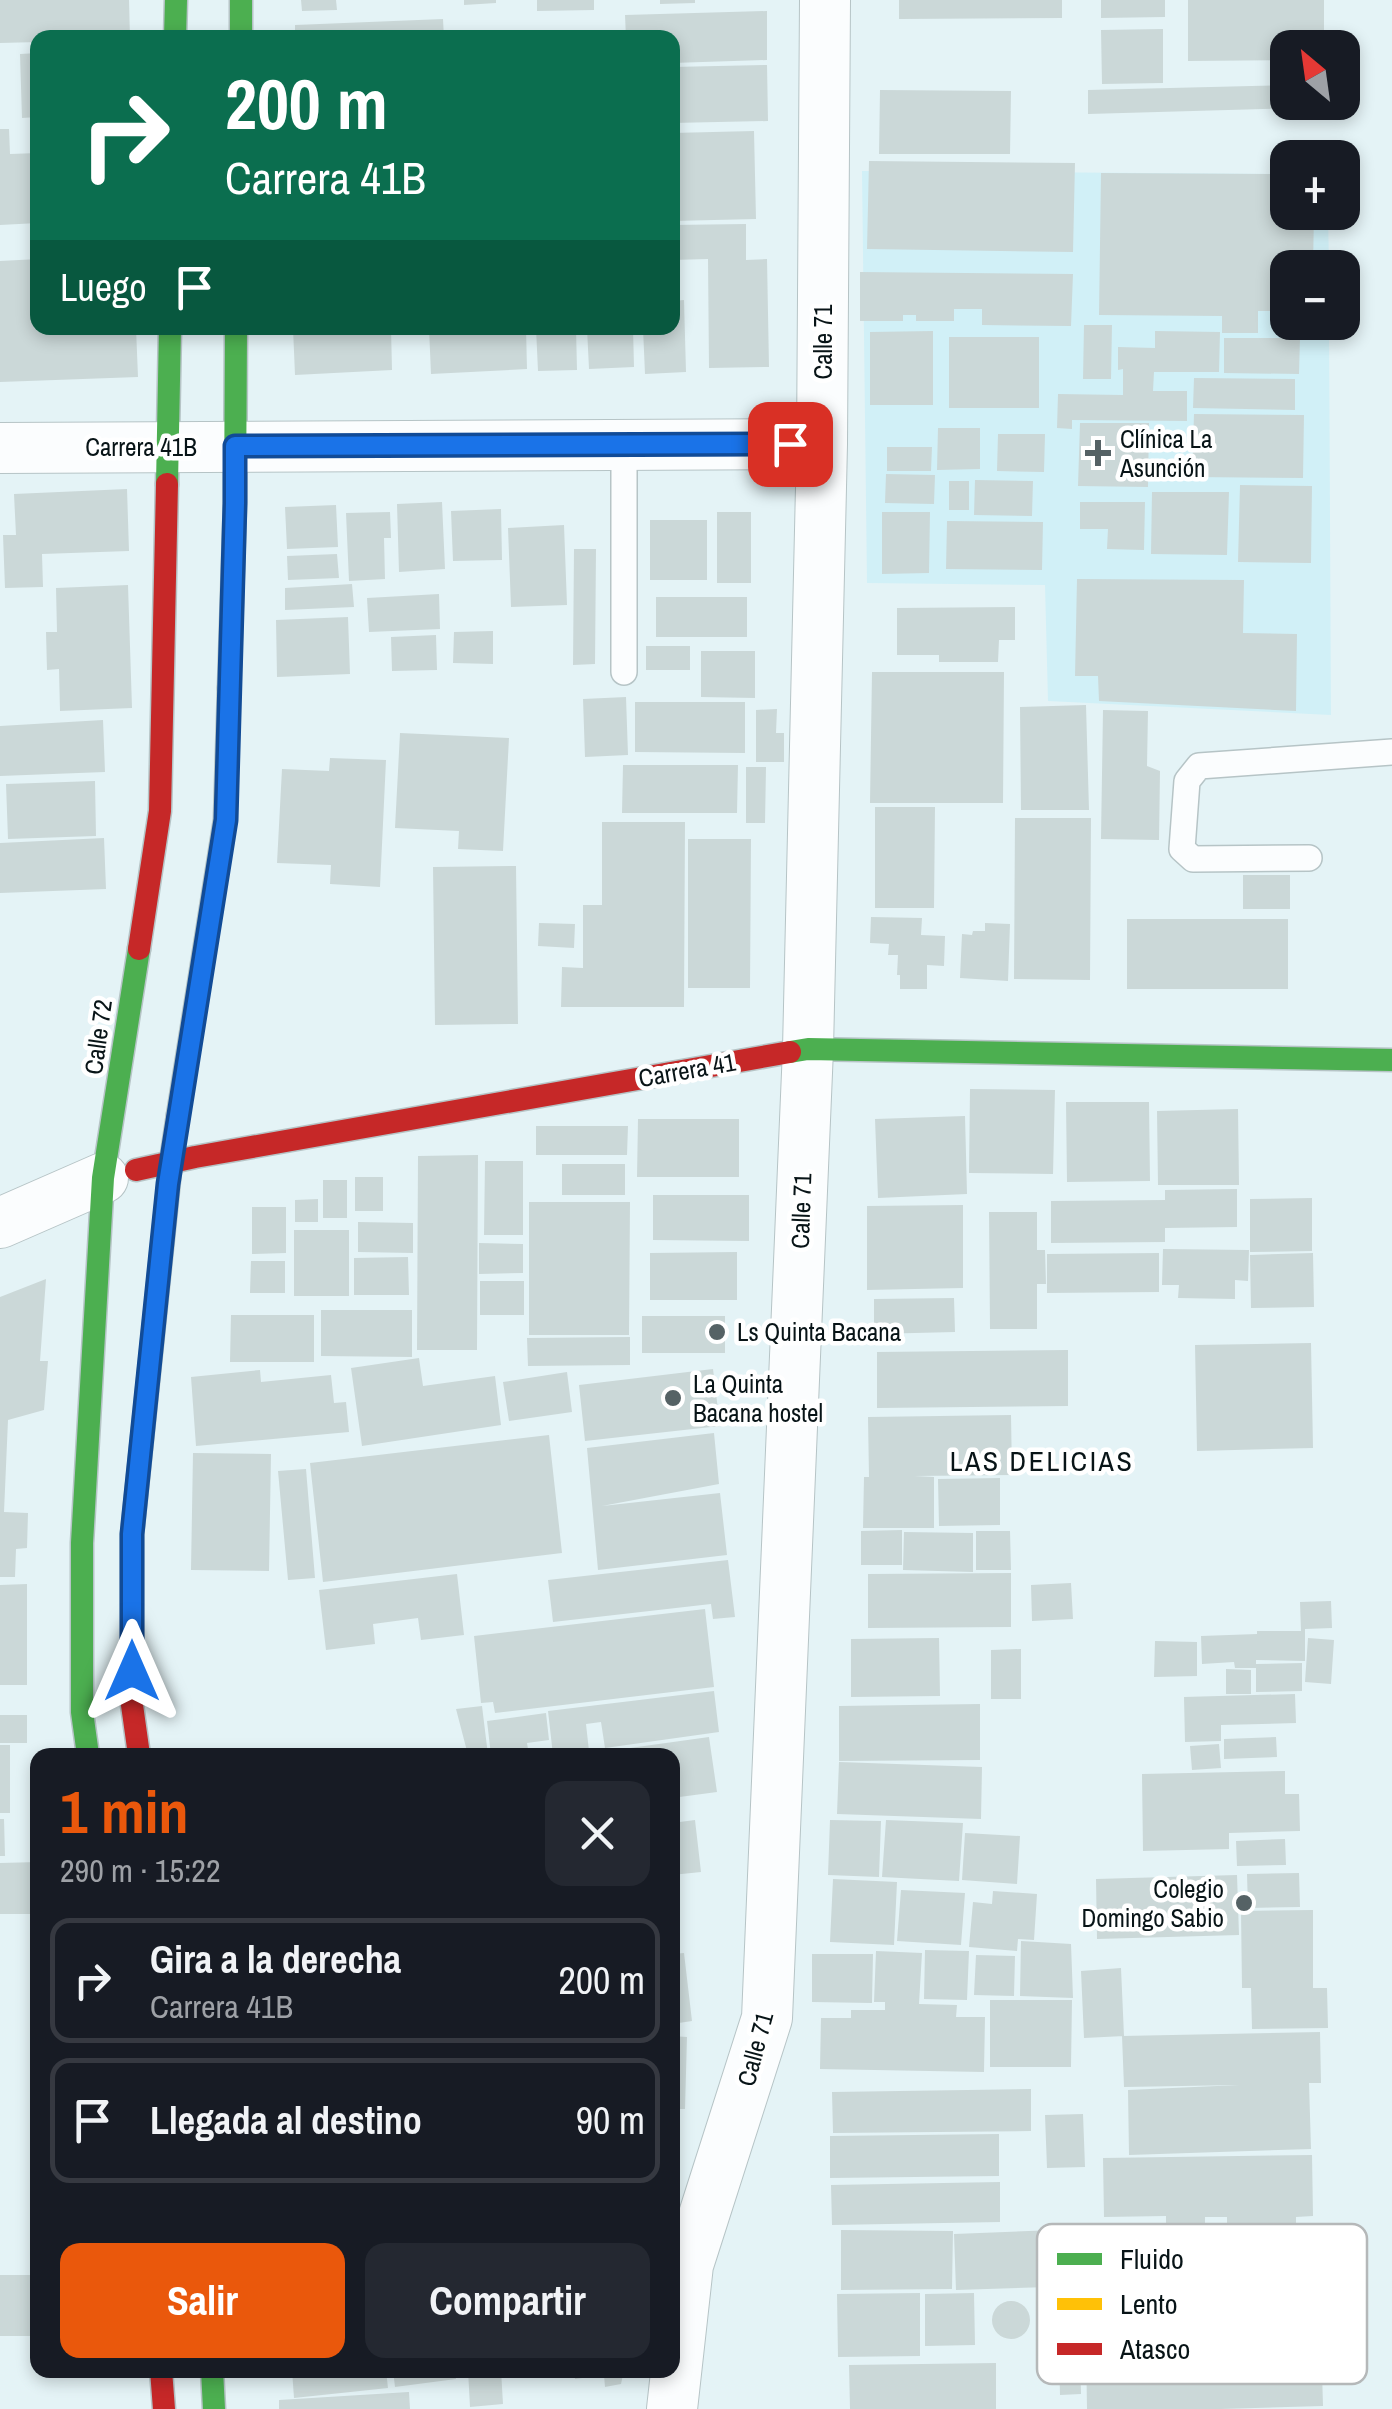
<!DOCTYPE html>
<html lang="es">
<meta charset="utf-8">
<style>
body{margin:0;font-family:"Archivo Narrow",sans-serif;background:#242831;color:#f1f3f6;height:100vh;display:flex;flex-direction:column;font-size:38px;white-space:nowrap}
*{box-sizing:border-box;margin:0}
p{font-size:32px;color:#9ea1a6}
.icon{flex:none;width:55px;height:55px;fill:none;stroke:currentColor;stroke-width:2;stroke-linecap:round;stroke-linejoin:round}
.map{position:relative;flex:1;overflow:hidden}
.side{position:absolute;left:30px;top:1748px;width:650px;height:630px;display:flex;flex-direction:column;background:#171b24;border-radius:20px;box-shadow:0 5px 15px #0003}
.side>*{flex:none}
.top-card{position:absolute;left:30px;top:30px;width:650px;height:305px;border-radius:20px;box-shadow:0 5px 15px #0003;background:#0b6e4f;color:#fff;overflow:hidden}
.needle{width:65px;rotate:331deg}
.tools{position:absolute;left:1270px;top:30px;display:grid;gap:20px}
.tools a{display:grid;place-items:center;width:90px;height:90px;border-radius:20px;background:#171b24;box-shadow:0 5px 15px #0003;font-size:50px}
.pin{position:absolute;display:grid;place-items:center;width:85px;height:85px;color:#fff;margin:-42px;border-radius:20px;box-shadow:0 5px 15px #0006}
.me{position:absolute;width:110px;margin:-55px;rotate:0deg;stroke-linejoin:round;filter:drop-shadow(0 0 8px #0008)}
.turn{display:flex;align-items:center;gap:35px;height:210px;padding:0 30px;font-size:45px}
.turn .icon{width:130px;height:130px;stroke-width:2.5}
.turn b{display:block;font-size:70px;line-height:85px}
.then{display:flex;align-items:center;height:95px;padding:0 30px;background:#0003;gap:20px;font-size:38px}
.round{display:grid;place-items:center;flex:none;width:105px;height:105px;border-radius:20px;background:#242831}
.summary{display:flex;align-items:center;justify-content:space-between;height:170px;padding:0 30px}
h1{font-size:60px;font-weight:800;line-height:75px;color:#ea580c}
.action{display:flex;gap:20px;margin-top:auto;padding:20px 30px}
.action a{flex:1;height:115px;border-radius:20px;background:#ea580c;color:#fff;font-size:40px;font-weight:800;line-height:115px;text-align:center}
.action a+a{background:#242831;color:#f1f3f6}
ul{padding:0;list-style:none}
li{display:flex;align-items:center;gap:30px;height:125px;margin:0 20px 15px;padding:0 10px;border:5px solid #363941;border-radius:20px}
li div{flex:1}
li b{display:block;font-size:38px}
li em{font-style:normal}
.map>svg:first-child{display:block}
.built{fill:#d1f0f7}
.building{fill:#cbd8d8}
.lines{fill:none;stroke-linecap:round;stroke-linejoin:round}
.lane-casing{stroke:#b6c4c6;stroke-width:28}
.street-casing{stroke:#b6c4c6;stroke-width:52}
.fast-casing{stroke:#b6c4c6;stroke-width:25}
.slow-casing{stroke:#b6c4c6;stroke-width:25}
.jam-casing{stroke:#b6c4c6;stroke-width:25}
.lane{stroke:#fbfdfe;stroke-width:25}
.street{stroke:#fbfdfe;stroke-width:50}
.fast{stroke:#4caf50;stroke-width:22}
.slow{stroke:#ffc107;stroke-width:22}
.jam{stroke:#c62828;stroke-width:22}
.route-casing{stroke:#114b97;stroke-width:25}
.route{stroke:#1a73e8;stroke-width:18}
.poi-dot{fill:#556265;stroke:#fff;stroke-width:4}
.labels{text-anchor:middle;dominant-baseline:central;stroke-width:9;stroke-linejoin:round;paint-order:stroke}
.street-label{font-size:25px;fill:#081417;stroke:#fff}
.poi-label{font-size:25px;fill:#081417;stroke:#fff;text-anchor:start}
.neighbourhood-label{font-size:28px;letter-spacing:2.5px;fill:#081417;stroke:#fff}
.key{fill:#fff;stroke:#b5b8b9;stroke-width:2.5}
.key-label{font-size:28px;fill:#081417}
</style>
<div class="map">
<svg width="1392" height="2409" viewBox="0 0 1392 2409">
<rect width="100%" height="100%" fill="#e4f3f6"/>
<path class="built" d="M862 171 1287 174 1288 212 1328 213 1329 267 1288 268V322L1329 323 1331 715 1048 701 1045 585 867 583Z"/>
<path class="building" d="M0 0H129L130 38H38V42L0 43Z
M301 0H336L337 10 302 11Z
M464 0H496V3L464 5Z
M537 0H594V10L537 11Z
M660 0H695V3L660 4Z
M899 0H1062V18L899 19Z
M1101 0H1165V17L1101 18Z
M1188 0H1324V48H1288V60L1188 61Z
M767 11V60L672 63V38H626L625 15Z
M443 19 444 38H295V25Z
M1163 29V83L1102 84 1101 30Z
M38 53V117L22 118 20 54Z
M767 65 768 121 672 123V67Z
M1288 85V102H1294V108L1088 114V90Z
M880 90 1011 91 1010 154H879Z
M0 129H9L10 154 38 153V223L0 225Z
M754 131 756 219 672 221V133Z
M869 161 1075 163 1073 252 867 249Z
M1101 173 1288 174V212H1314L1313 268H1288V311H1258V333H1222V316L1099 315Z
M746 224V260L767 259 769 367 709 368 708 259 672 260V225Z
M38 259V328H136L138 377 0 382V261Z
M860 272 1073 274 1071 326 982 325V309H954V321H916V315H903V321H860Z
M684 300 686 372 645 374 643 328H672V301Z
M1084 325H1112L1111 379H1083Z
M293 328H391L392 370 295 375Z
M429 328H526L527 369 431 374Z
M536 328H576L577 370 538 371Z
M587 328H633L634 367 589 369Z
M933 331V405H870V332Z
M1155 331 1220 332 1219 372H1154L1153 391H1187V421L1072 420V429L1057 428 1058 394 1123 395V369L1118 370V347L1155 348Z
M949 337H1039V408H949Z
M1224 338H1300L1299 374 1224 373Z
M1194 378 1295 379V410L1193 408Z
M1194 414 1304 415 1303 478 1192 477Z
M1080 423H1149L1148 487 1078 486Z
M938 428H980V469L937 470Z
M998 434H1045L1044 472 997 471Z
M887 447H932L931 471H887Z
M886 474 935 475 934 504 885 503Z
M975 480 1033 481 1032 516 974 515Z
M949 481H969V510H949Z
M1240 485 1312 486 1311 563 1238 562Z
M127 489 129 551 42 554 43 587 5 588 3 535H16L14 494Z
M1152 492H1229L1227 555 1151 554Z
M442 502 445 569 399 572 397 504Z
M1080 502H1145L1144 550 1107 549 1108 529H1080Z
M336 505 338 547 287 549 285 507Z
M501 509 502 560 453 561 451 511Z
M390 512 391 538H384L385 579 349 581 346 513Z
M717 512H751V583H717Z
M882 512H930L929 573 882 574Z
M650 520H707V580H650Z
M947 521 1043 522 1042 570 946 569Z
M564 525 567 605 511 607 508 528Z
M574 549H596L595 664 573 665Z
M337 554 339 578 288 580 287 556Z
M1077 579 1244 580 1243 633 1297 634 1296 711 1099 701 1098 676H1075Z
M352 584 354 607 285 610V588Z
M128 585 132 708 60 711 59 669 47 670 46 632H57L56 588Z
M439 594 440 629 369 632 367 598Z
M656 597H747V637H656Z
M1015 607V640H999L998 662H939V655H897V608Z
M348 617 350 674 277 677 276 620Z
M493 631V664L453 663 454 632Z
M436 635 437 670 392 671 391 637Z
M646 646H690V670H646Z
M701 651H755V698L701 697Z
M872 672H1004L1003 803H870Z
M626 697 628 755 585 757 583 699Z
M635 702H745V753L635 752Z
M1086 705 1089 810H1021L1020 707Z
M777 709 776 733H784V762H756V710Z
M1103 710 1148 711 1147 766 1160 771 1159 840 1101 839Z
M103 720 105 772 0 776V726Z
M400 733 509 738 503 851 458 849 459 831 395 828Z
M330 758 386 760 380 887 330 884 331 865 277 863 282 769 329 771Z
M623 765H738L737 813H622Z
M746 767H766L765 823H746Z
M95 781 96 836 8 839 6 784Z
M875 807H935L934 908H875Z
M1015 818H1091L1090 980 1014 979Z
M602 822H685L684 1007H561L562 967 583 968V905H602Z
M104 838 106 889 0 893V843Z
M688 839H751L750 988H688Z
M516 866 518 1024 435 1025 433 867Z
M1243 875H1290V909H1243Z
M871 917 922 918 921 935 945 936 944 966 927 965V989H900V975H897L898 955H888L889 944 870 943Z
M1127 919H1288V989H1127Z
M539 923 575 924 574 948 538 946Z
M985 923 1010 924 1008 981 960 978 962 934 972 935 973 931H985Z
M970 1089 1055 1090 1053 1174 969 1173Z
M1066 1102H1149L1150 1181 1067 1182Z
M1238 1109 1239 1185H1158L1157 1111Z
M965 1116 967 1194 878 1198 875 1119Z
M638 1119H739V1177H637Z
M536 1126H628L627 1155H536Z
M478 1155 477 1350H417L418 1156Z
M485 1161H523V1235H484Z
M562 1164H625V1195H562Z
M355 1177H383V1211H355Z
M323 1180H347V1218H323Z
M1237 1189V1227L1165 1228V1242L1051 1243V1201L1165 1200V1190Z
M653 1195H749V1241L653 1240Z
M1312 1198V1251L1250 1252V1199Z
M318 1199V1222H295V1200Z
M529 1202H630L629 1335H529Z
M963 1205V1288L867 1290V1206Z
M252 1207H286V1253L252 1254Z
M989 1212H1037V1250H1045L1046 1284H1037V1329H990Z
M358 1222 413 1223V1253L358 1252Z
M294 1230H349V1296H294Z
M479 1243 523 1244V1273L479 1274Z
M1163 1249 1249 1250 1248 1281 1235 1280V1299L1178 1298 1179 1285H1162Z
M737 1252V1300H650V1253Z
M1159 1253V1292L1047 1293V1254Z
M1313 1253 1314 1307 1251 1308 1250 1255Z
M408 1257 409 1295H354V1258Z
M251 1261H285V1293H250Z
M46 1279 40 1361H48L44 1410 8 1420 4 1512 28 1513 27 1548 16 1549 15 1577H0V1297Z
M480 1281H524V1315H480Z
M954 1298 955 1332 874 1334V1299Z
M321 1310H412V1357L321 1356Z
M231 1315H314V1362H230Z
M642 1316H725V1353H642Z
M630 1337V1365L528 1366 527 1338Z
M1311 1343 1313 1448 1197 1451 1195 1345Z
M1068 1350V1406L877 1408V1352Z
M419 1358 423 1386 495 1376 501 1425 362 1446 351 1368Z
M713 1369 720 1426 585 1441 579 1385Z
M260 1370 261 1382 331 1375 334 1403 346 1402 349 1432 196 1446 191 1377Z
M567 1372 572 1412 509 1421 503 1382Z
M1011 1415 1012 1475 914 1476 934 1477V1528H863L864 1477H869L868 1417Z
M714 1433 719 1484 602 1506 720 1493 727 1555 598 1570 587 1448Z
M549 1435 562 1553 323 1582 310 1463Z
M193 1453 271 1454 269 1571 191 1570Z
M306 1469 315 1578 288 1580 278 1471Z
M1000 1478V1525L939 1526 938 1479Z
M902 1530V1565H861V1531Z
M976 1531H1010L1011 1570H976Z
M904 1532 973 1533V1572L903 1570Z
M728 1560 735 1617 713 1619 711 1604 553 1622 548 1580Z
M1011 1573V1627L868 1628V1574Z
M457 1574 464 1635 421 1640 418 1618 373 1624 375 1644 326 1650 319 1590Z
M1071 1583 1073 1619 1032 1621 1031 1585Z
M27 1584V1685H0V1585Z
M1331 1601 1332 1628 1305 1629V1661L1256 1660V1664L1302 1663V1691L1256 1692V1668H1235L1234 1662 1202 1664 1201 1636 1257 1634V1631H1301L1300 1602Z
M705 1609 714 1687 495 1713 493 1702 481 1703 474 1636Z
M939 1638 940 1696 851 1697V1639Z
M1308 1638 1334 1640 1331 1684 1305 1682Z
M1155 1641 1197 1642V1676L1154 1677Z
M1021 1649V1699H991V1650Z
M1226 1669 1251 1670V1694H1226Z
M714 1691 719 1732 605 1748 601 1722 586 1724 589 1751 553 1755 548 1711Z
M1295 1694 1296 1723 1221 1725V1741L1185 1742 1184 1697Z
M980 1704V1760L839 1761V1706Z
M482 1706 488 1755H468L456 1709Z
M546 1713 549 1740 527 1743 529 1755H491L487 1721Z
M0 1715H27V1743H0Z
M709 1737 717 1792 672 1798V1755H594V1753Z
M1276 1737 1277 1757 1224 1759V1739Z
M1219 1744 1221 1768 1192 1770 1190 1746Z
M0 1745H10V1813H0Z
M839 1762 982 1767 981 1819 837 1814Z
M1285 1771V1794H1299L1300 1831 1229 1833V1849L1143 1851 1142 1774Z
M0 1819H4L5 1856H0Z
M695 1820 701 1872 672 1875V1823Z
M830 1820 881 1821 879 1877 828 1875Z
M886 1820 963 1823 959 1881 882 1877Z
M965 1833 1020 1836 1017 1884 962 1880Z
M1285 1839 1286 1865 1237 1866 1236 1841Z
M38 1862V1914H0V1863Z
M1299 1873 1300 1907 1248 1908 1247 1874Z
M1237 1875 1239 1935 1097 1939 1096 1879Z
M833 1879 897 1882 894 1945 830 1942Z
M901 1890 965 1893 961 1945 897 1941Z
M993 1891 1037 1894 1034 1940 1018 1939 1017 1951 969 1947 973 1902 992 1904Z
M1313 1910V1988H1327L1328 2028 1252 2029 1251 1988H1242L1241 1911Z
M1021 1941 1071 1944 1073 1998 1020 1996Z
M925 1950 969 1951 967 2000 924 1999Z
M876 1951 922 1953 919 2004 957 2005 956 2017H985L984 2072 820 2069 821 2018H851V2010H885V2002H874Z
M684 1953 692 2021 672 2024V1954Z
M812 1954H873L872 2003 812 2002Z
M976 1955 1015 1956 1014 1996 974 1995Z
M1121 1968 1124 2036 1084 2038 1081 1971Z
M990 2000H1072L1071 2067H990Z
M1320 2032 1321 2083H1309L1311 2149 1129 2155 1128 2090 1239 2085 1124 2087 1122 2036Z
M672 2036 687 2037 685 2109H672Z
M1031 2089V2131L833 2133 832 2092Z
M1083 2114 1085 2167 1047 2168 1045 2115Z
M999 2134V2176L830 2178V2136Z
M1312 2155 1313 2216 1296 2217V2248H1227V2217H1205V2252H1166V2216L1104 2217 1103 2158Z
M1000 2182V2222L832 2225 831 2185Z
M1080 2229 1082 2286 956 2290 954 2234Z
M841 2230 953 2231 952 2289 841 2290Z
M0 2275H38V2336H0Z
M920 2293V2356L838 2357 837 2294Z
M974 2293 975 2345 925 2346V2294Z
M992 2320a19 19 0 1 1 38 0a19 19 0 1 1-38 0Z
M1321 2337 1323 2406 1221 2409H1087L1086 2345Z
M1080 2353 1081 2394 1060 2395 1059 2354Z
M996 2363V2409H850L849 2365Z
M292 2370H386L388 2388 294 2398Z
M393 2370H454L456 2379 395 2387Z
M468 2370H501L503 2404 470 2407Z
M574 2370H624L621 2384 605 2387 604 2375 575 2379Z
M409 2392 410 2409H279V2400Z"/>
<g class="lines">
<defs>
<path id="lane" d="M624 672V445
M1309 858 1193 859 1182 849 1187 781 1199 766 1392 752"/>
<path id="street" d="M0 448 822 444
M0 1223 103 1178
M672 2409 688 2265 767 2018 808 1049 822 444 825 0"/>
<path id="fast" d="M241 0V38
M175 38 176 0
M167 484 170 328
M229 688 235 503 236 328
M790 1052 808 1049 1392 1060
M88 1755 82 1712V1543L103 1178 139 949
M212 2370 214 2409"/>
<path id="slow" d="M178 1115 225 820 229 688"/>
<path id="jam" d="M139 949 160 811 167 484
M136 1170 195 1157 790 1052
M139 1755 132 1705V1535L171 1161 178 1115
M161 2370 164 2409"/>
</defs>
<use href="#lane" class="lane-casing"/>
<use href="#street" class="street-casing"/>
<use href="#fast" class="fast-casing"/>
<use href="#slow" class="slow-casing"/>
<use href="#jam" class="jam-casing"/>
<use href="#lane" class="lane"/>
<use href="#street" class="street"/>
<use href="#fast" class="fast"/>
<use href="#slow" class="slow"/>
<use href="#jam" class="jam"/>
</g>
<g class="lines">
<defs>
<path id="route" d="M132 1671V1534L168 1184 226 820 235 503V446L790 444"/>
</defs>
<use href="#route" class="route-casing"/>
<use href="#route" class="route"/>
</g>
<g class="poi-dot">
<path d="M1093 438h10v10h10v10h-10v10h-10v-10h-10v-10h10z"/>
<circle cx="717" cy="1332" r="10"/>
<circle cx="673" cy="1398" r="10"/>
<circle cx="1244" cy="1903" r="10"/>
</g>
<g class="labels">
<g class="street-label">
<text transform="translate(823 342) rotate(-90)">Calle 71</text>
<text x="141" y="447">Carrera 41B</text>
<text transform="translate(98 1037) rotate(-82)">Calle 72</text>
<text transform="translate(687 1070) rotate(-10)">Carrera 41</text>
<text transform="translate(801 1211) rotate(-88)">Calle 71</text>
<text transform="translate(755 2049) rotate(-75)">Calle 71</text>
</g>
<g class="poi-label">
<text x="1120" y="439">Clínica La<tspan x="1120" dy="29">Asunción</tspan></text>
<text x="737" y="1332">Ls Quinta Bacana</text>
<text x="693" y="1384">La Quinta<tspan x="693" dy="29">Bacana hostel</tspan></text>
<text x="1224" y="1889" text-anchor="end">Colegio<tspan x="1224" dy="29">Domingo Sabio</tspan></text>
</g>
<g class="neighbourhood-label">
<text x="1042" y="1461">LAS DELICIAS</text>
</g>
</g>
<rect x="1037" y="2224" width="330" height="160" rx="15" class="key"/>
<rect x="1057" y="2253" width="45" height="12" fill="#4caf50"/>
<rect x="1057" y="2298" width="45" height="12" fill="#ffc107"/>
<rect x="1057" y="2343" width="45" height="12" fill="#c62828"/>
<g class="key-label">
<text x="1120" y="2269">Fluido</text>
<text x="1120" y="2314">Lento</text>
<text x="1120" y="2359">Atasco</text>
</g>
</svg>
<div class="tools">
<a><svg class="needle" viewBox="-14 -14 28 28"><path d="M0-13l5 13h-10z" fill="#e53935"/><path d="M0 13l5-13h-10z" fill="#9ea1a6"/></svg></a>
<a>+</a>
<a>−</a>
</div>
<div class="pin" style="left:790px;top:444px;background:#d93025"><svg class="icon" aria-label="arrive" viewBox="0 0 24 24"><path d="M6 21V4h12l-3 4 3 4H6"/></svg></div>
<svg class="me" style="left:132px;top:1671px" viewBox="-20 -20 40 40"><path d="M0-17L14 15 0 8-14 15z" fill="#1a73e8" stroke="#fff" stroke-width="4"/></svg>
<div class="top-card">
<div class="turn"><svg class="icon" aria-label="right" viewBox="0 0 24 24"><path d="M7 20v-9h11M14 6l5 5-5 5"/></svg><div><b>200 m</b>Carrera 41B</div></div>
<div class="then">Luego<svg class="icon" aria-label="arrive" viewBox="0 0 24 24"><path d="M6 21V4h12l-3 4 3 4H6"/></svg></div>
</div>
<section class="side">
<div class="summary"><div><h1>1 min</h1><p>290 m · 15:22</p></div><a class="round"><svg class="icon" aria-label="close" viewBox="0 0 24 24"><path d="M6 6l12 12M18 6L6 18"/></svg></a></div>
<ul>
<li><svg class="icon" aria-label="right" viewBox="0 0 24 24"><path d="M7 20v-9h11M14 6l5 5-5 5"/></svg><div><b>Gira a la derecha</b><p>Carrera 41B</p></div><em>200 m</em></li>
<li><svg class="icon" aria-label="arrive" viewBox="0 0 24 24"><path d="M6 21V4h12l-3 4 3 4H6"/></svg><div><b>Llegada al destino</b></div><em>90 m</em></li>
</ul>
<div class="action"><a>Salir</a><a>Compartir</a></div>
</section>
</div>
